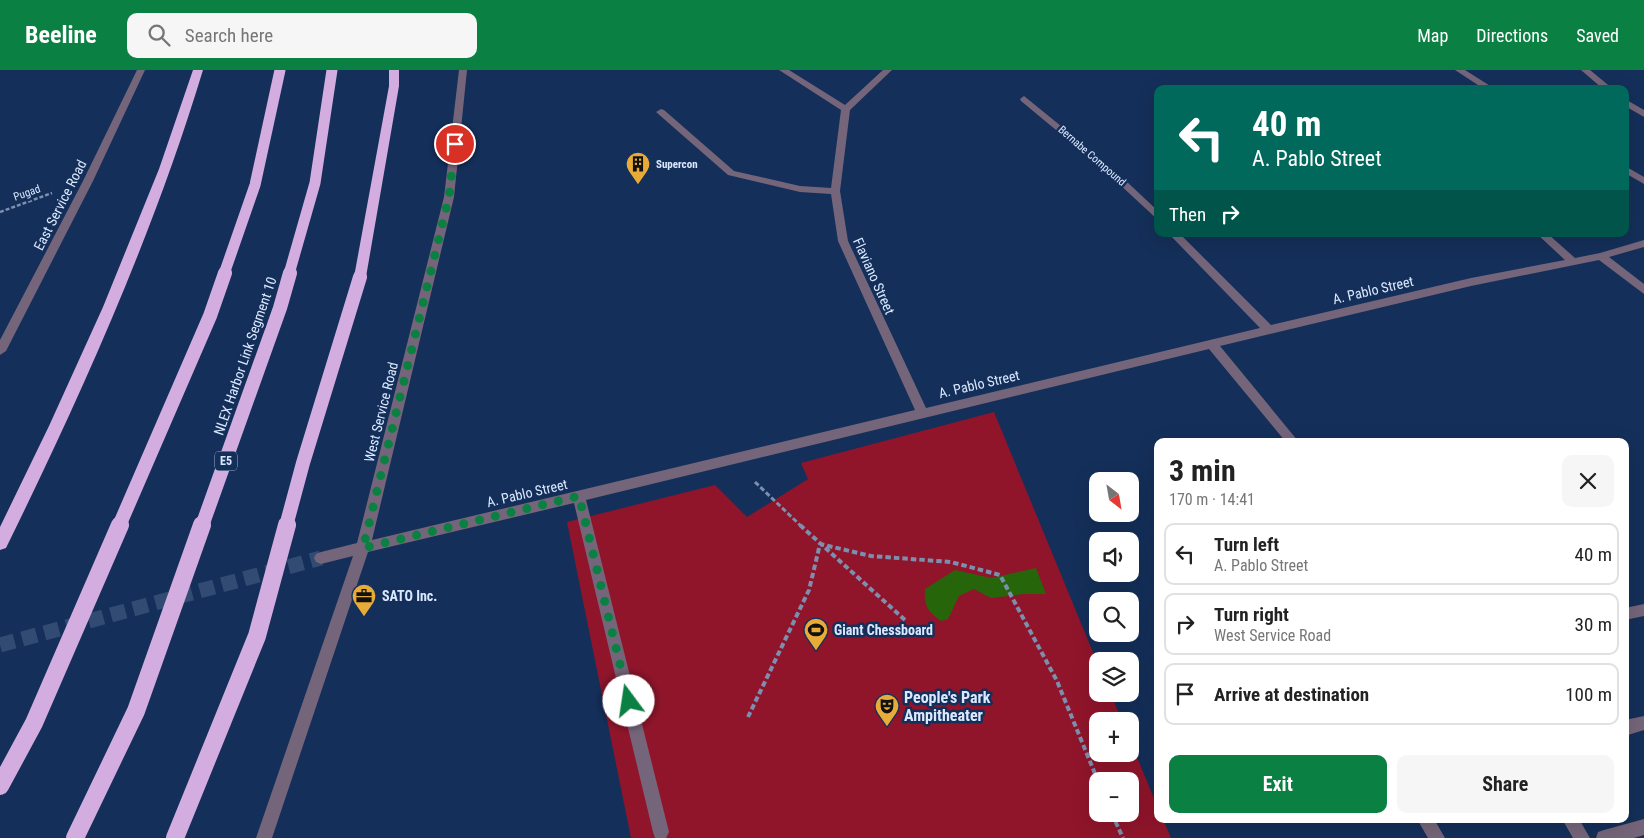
<!DOCTYPE html>
<meta charset="utf-8">
<style>
body{margin:0;font-family:"Roboto Condensed",sans-serif;background:#f6f6f6;color:#222;height:100vh;display:flex;flex-direction:column;font-size:19px;white-space:nowrap}
*{box-sizing:border-box;margin:0}
p{font-size:16px;color:#767676}
.icon{flex:none;width:28px;height:28px;fill:none;stroke:currentColor;stroke-width:2;stroke-linecap:round;stroke-linejoin:round}
.map{position:relative;flex:1;overflow:hidden}
.details{position:absolute;left:1154px;top:368px;width:475px;height:385px;display:flex;flex-direction:column;background:#fff;border-radius:10px;box-shadow:0 5px 20px #0002}
.details>*{flex:none}
.guide{position:absolute;left:1154px;top:15px;width:475px;height:152px;border-radius:10px;box-shadow:0 5px 20px #0002;background:#00695c;color:#fff;overflow:hidden}
.needle{width:32px;rotate:149deg}
.fabs{position:absolute;left:1089px;top:402px;display:grid;gap:10px}
.fabs a{display:grid;place-items:center;width:50px;height:50px;border-radius:10px;background:#fff;box-shadow:0 5px 20px #0002;font-size:25px}
.pin{position:absolute;display:grid;place-items:center;width:42px;height:42px;color:#fff;margin:-21px;border:2px solid #fff;border-radius:50%;box-shadow:0 1px 5px #0007}
.me{position:absolute;width:55px;margin:-28px;rotate:346deg;stroke-linejoin:round;filter:drop-shadow(0 0 4px #0008)}
.turn{display:flex;align-items:center;gap:18px;height:105px;padding:0 15px;font-size:22px}
.turn .icon{width:65px;height:65px;stroke-width:2.5}
.turn b{display:block;font-size:35px;line-height:42px}
.then{display:flex;align-items:center;height:48px;padding:0 15px;background:#0003;gap:10px;font-size:19px}
.round{display:grid;place-items:center;flex:none;width:52px;height:52px;border-radius:10px;background:#f6f6f6}
.overview{display:flex;align-items:center;justify-content:space-between;height:85px;padding:0 15px}
h1{font-size:30px;font-weight:700;line-height:38px}
.primary-button{display:flex;gap:10px;margin-top:auto;padding:10px 15px}
.primary-button a{flex:1;height:58px;border-radius:10px;background:#0b8043;color:#fff;font-size:20px;font-weight:700;line-height:58px;text-align:center}
.primary-button a+a{background:#f6f6f6;color:#222}
ul{padding:0;list-style:none}
li{display:flex;align-items:center;gap:15px;height:62px;margin:0 10px 8px;padding:0 5px;border:2px solid #e0e0e0;border-radius:10px}
li div{flex:1}
li b{display:block;font-size:19px}
li em{font-style:normal}
header{display:flex;align-items:center;gap:30px;box-sizing:border-box;height:70px;padding:0 25px;background:#0b8043;color:#fff}
header strong{font-size:24px}
nav{display:flex;gap:28px;margin-inline-start:auto;font-size:18px}
.search{width:350px;height:45px;background:#f6f6f6;display:flex;align-items:center;gap:12px;box-sizing:border-box;padding:0 18px;border-radius:10px;color:#767676;font-size:19px}
.map>svg:first-child{display:block}
.green{fill:#90152b;fill-rule:evenodd}
.water{fill:#27650a}
.lines{fill:none;stroke-linecap:round;stroke-linejoin:round}
.minor-tunnel{stroke:#324b72;stroke-width:15;stroke-dasharray:15 8;stroke-linecap:butt}
.path-far2{stroke:#7b8faf;stroke-width:2.5;stroke-dasharray:4 2;stroke-linecap:butt}
.path-far1{stroke:#7b8faf;stroke-width:3;stroke-dasharray:5 2.5;stroke-linecap:butt}
.path{stroke:#7b8faf;stroke-width:4;stroke-dasharray:5.5 3;stroke-linecap:butt}
.minor{fill:#75657a;fill-rule:evenodd}
.highway{fill:#d4ade0;fill-rule:evenodd}
.highway-bridge-far2{stroke:#d4ade0;stroke-width:11}
.highway-bridge-far1{stroke:#d4ade0;stroke-width:14}
.highway-bridge{stroke:#d4ade0;stroke-width:18}
.route{stroke:#0b8043;stroke-width:9;stroke-dasharray:0 16.2}
.labels{text-anchor:middle;dominant-baseline:central;stroke-width:5;stroke-linejoin:round;paint-order:stroke}
.far-street-label{font-size:11px;fill:#dbe9ff;stroke:#142f59}
.far-poi-label{font-size:11px;font-weight:bold;fill:#dbe9ff;stroke:#142f59;text-anchor:start}
.shield{fill:#142f59;stroke:#9fb1cd;stroke-width:1}
.shield-label{font-size:12px;font-weight:bold;fill:#dbe9ff}
.street-label{font-size:14px;fill:#dbe9ff;stroke:#142f59}
.poi-label{font-size:14px;font-weight:bold;fill:#dbe9ff;stroke:#142f59;text-anchor:start}
.near-poi-label{font-size:16px;font-weight:bold;fill:#dbe9ff;stroke:#142f59;text-anchor:start}
</style>
<header>
<strong>Beeline</strong>
<div class="search"><svg class="icon" aria-label="search" viewBox="0 0 24 24"><circle cx="10" cy="10" r="6"/><path d="M15 15l6 6"/></svg>Search here</div>
<nav><a>Map</a><a>Directions</a><a>Saved</a></nav>
</header>
<div class="map">
<svg width="1644" height="768" viewBox="0 0 1644 768">
<rect width="100%" height="100%" fill="#142f59"/>
<path class="green" d="M994 342 1097 592 1098 624H1111L1122 651H1098V684H1130V670L1157 736 1158 749H1163L1171 768H631L567 452 715 415 747 447 808 409 801 393ZM1098 711H1130V744H1098Z"/>
<path class="water" d="M1036 498 1046 524H1024L991 528 974 519 959 526 948 549 941 551C927 541 924 536 925 519L955 500 991 508Z"/>
<g class="lines">
<path class="minor-tunnel" d="M0 575 321 488"/>
<path class="path-far2" d="M0 142 52 123"/>
<path class="path-far1" d="M755 412 801 456"/>
<path class="path" d="M800 455 905 550
M748 647 809 520 820 474 871 486 951 492 1000 505 1057 611 1098 711
M1112 744 1123 768"/>
<path class="minor" d="M137 0H145L93 111 6 281 0 285V270L83 111Z
M459 0H467L454 127 372 470 915 340 838 171 831 124 800 122 728 105 656 42 661 39 664 40 734 101 800 116 831 118 841 40 779 0H789L845 35 883 0H892L850 40 840 121 848 171 926 338 1260 258 1169 164H1180L1271 255 1471 208 1565 190 1537 164H1548L1575 188 1600 183 1644 170V177L1609 187 1644 214V224L1599 190 1471 216 1220 276 1298 371H1285L1209 279 586 430 669 762 666 768H655L653 762 574 433 368 482 272 768H256L353 486 321 494 316 492 314 488 316 484 321 482 357 473 444 127Z
M1455 0H1465L1495 19H1484Z
M1581 0H1590L1613 19H1603Z
M1024 26 1109 95 1158 141V150L1103 99 1021 31 1020 29Z
M1625 29 1644 40V47L1625 36Z
M1625 96 1644 107V114L1625 103Z
M1644 534V546L1625 550V538Z
M1644 646V660L1625 666V650Z
M1417 749H1434L1445 768H1428Z
M1562 749H1579L1590 768H1573Z
M1644 749V765L1634 768H1596L1598 762 1604 760Z"/>
<path class="highway" d="M193 0H203C153 165 82 323 6 478L0 480V457L49 356 103 237 159 99Z
M389 0H399V16L366 207 365 210H355L354 207 389 16Z"/>
<path class="highway-bridge-far2" d="M224 204 255 115 280 0
M289 204 315 113 332 0"/>
<path class="highway-bridge-far1" d="M119 456 210 246 225 203
M202 456 280 238 290 203
M286 456 303 393 360 207"/>
<path class="highway-bridge" d="M0 716 34 653 120 455
M75 768 136 641 202 455
M175 768 257 566 287 455"/>
</g>
<g class="lines">
<path class="route" d="M455 74 449 127 363 478 579 426 629 631"/>
</g>
<defs>
<symbol id="building-pin" viewBox="-11 -11 22 30"><path d="M0 17L-7.5 6A9.5 9.5 0 1 1 7.5 6Z" fill="#e9ab38" stroke="#142f59"/><path d="M-4-6H4V6H1V3H-1V6H-4ZM-2.5-4.3h1.7v1.8h-1.7ZM.8-4.3h1.7v1.8H.8ZM-2.5-1h1.7V.8h-1.7ZM.8-1h1.7V.8H.8Z" fill="#111"/></symbol>
<symbol id="office-pin" viewBox="-11 -11 22 30"><path d="M0 17L-7.5 6A9.5 9.5 0 1 1 7.5 6Z" fill="#e9ab38" stroke="#142f59"/><path d="M-6-3h4V-5.5h4V-3h4V5H-6ZM-1-4.5V-3h2v-1.5ZM-6 0V1H6V0Z" fill="#111"/></symbol>
<symbol id="stadium-pin" viewBox="-11 -11 22 30"><path d="M0 17L-7.5 6A9.5 9.5 0 1 1 7.5 6Z" fill="#e9ab38" stroke="#142f59"/><path d="M0-5a6.5 5 0 1 0 0 10a6.5 5 0 1 0 0-10ZM-3.5-1.8h7v3.6h-7Z" fill="#111"/></symbol>
<symbol id="theatre-pin" viewBox="-11 -11 22 30"><path d="M0 17L-7.5 6A9.5 9.5 0 1 1 7.5 6Z" fill="#e9ab38" stroke="#142f59"/><path d="M-5-5.5Q0-4 5-5.5V0Q5 5 0 6Q-5 5-5 0ZM-3.3-2.5H-1v1.5H-3.3ZM1-2.5H3.3v1.5H1ZM-2.8 1Q0 5.5 2.8 1Z" fill="#111"/></symbol>
</defs>
<g fill-rule="evenodd">
<use href="#building-pin" x="624" y="80" width="28" height="38"/>
<use href="#office-pin" x="350" y="512" width="28" height="38"/>
<use href="#stadium-pin" x="802" y="546" width="28" height="38"/>
<use href="#theatre-pin" x="873" y="622" width="28" height="38"/>
</g>
<g class="labels">
<g class="far-street-label">
<text transform="translate(1092 86) rotate(41)">Bernabe Compound</text>
<text transform="translate(27 123) rotate(-19)">Pugad</text>
</g>
<g class="far-poi-label">
<text x="656" y="94">Supercon</text>
</g>
<rect class="shield" x="215" y="381.5" width="22" height="19" rx="4"/>
<g class="shield-label">
<text x="226" y="391">E5</text>
</g>
<g class="street-label">
<text transform="translate(60 135) rotate(-63)">East Service Road</text>
<text transform="translate(874 206) rotate(66)">Flaviano Street</text>
<text transform="translate(1373 220) rotate(-13)">A. Pablo Street</text>
<text transform="translate(245 286) rotate(-71)">NLEX Harbor Link Segment 10</text>
<text transform="translate(979 314) rotate(-13)">A. Pablo Street</text>
<text transform="translate(381 342) rotate(-76)">West Service Road</text>
<text transform="translate(527 423) rotate(-13)">A. Pablo Street</text>
</g>
<g class="poi-label">
<text x="382" y="526">SATO Inc.</text>
<text x="834" y="560">Giant Chessboard</text>
</g>
<g class="near-poi-label">
<text x="904" y="627">People's Park<tspan x="904" dy="18">Ampitheater</tspan></text>
</g>
</g>
</svg>
<div class="fabs">
<a><svg class="needle" viewBox="-14 -14 28 28"><path d="M0-13l5 13h-10z" fill="#e53935"/><path d="M0 13l5-13h-10z" fill="#767676"/></svg></a>
<a><svg class="icon" aria-label="sound" viewBox="0 0 24 24"><path d="M4 9h4l5-4v14l-5-4H4zM17 9q2 3 0 6"/></svg></a>
<a><svg class="icon" aria-label="search" viewBox="0 0 24 24"><circle cx="10" cy="10" r="6"/><path d="M15 15l6 6"/></svg></a>
<a><svg class="icon" aria-label="layers" viewBox="0 0 24 24"><path d="M12 4l9 5-9 5-9-5zM3 14l9 5 9-5"/></svg></a>
<a>+</a>
<a>−</a>
</div>
<div class="pin" style="left:455px;top:74px;background:#d93025"><svg class="icon" aria-label="arrive" viewBox="0 0 24 24"><path d="M6 21V4h12l-3 4 3 4H6"/></svg></div>
<svg class="me" style="left:629px;top:631px" viewBox="-20 -20 40 40"><circle r="19" fill="#fff"/><path d="M0-13L10 11 0 6-10 11z" fill="#0b8043"/></svg>
<div class="guide">
<div class="turn"><svg class="icon" aria-label="left" viewBox="0 0 24 24"><path d="M17 20v-9H6M10 6l-5 5 5 5"/></svg><div><b>40 m</b>A. Pablo Street</div></div>
<div class="then">Then<svg class="icon" aria-label="right" viewBox="0 0 24 24"><path d="M7 20v-9h11M14 6l5 5-5 5"/></svg></div>
</div>
<section class="details">
<div class="overview"><div><h1>3 min</h1><p>170 m · 14:41</p></div><a class="round"><svg class="icon" aria-label="close" viewBox="0 0 24 24"><path d="M6 6l12 12M18 6L6 18"/></svg></a></div>
<ul>
<li><svg class="icon" aria-label="left" viewBox="0 0 24 24"><path d="M17 20v-9H6M10 6l-5 5 5 5"/></svg><div><b>Turn left</b><p>A. Pablo Street</p></div><em>40 m</em></li>
<li><svg class="icon" aria-label="right" viewBox="0 0 24 24"><path d="M7 20v-9h11M14 6l5 5-5 5"/></svg><div><b>Turn right</b><p>West Service Road</p></div><em>30 m</em></li>
<li><svg class="icon" aria-label="arrive" viewBox="0 0 24 24"><path d="M6 21V4h12l-3 4 3 4H6"/></svg><div><b>Arrive at destination</b></div><em>100 m</em></li>
</ul>
<div class="primary-button"><a>Exit</a><a>Share</a></div>
</section>
</div>
